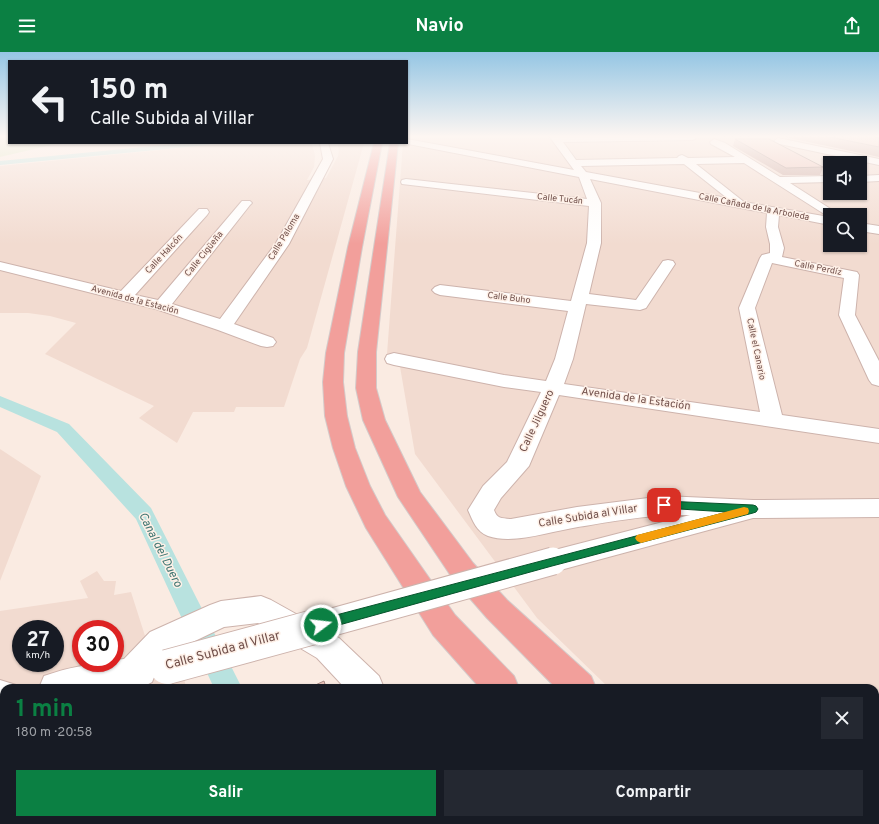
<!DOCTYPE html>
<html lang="es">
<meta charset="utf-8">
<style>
body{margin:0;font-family:Overpass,sans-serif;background:#242831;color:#f1f3f6;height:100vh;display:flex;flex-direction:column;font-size:15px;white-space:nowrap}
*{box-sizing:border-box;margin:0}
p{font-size:13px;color:#9ea1a6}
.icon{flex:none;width:22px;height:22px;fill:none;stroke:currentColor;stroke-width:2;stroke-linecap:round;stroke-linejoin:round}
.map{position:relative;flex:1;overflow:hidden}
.panel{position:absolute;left:0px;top:632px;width:879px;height:140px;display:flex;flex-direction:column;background:#171b24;border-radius:12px 12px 0 0;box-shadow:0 1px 3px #0004}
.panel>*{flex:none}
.guide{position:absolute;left:8px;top:8px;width:400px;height:84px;border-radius:0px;box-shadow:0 1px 3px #0004;background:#171b24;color:#f1f3f6;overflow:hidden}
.tools{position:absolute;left:823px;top:104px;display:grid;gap:8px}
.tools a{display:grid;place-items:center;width:44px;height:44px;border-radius:0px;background:#171b24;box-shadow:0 1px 3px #0004;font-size:20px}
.speed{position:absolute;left:12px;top:568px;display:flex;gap:8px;font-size:20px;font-weight:700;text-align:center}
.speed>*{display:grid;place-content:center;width:52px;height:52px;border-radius:50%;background:#171b24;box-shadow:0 1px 3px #0004;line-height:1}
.speed small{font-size:10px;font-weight:400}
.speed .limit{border:6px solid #d22;background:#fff;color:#111}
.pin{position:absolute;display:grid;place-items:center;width:34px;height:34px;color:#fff;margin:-17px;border-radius:8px;box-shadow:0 2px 6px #0006}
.me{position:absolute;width:44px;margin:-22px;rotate:75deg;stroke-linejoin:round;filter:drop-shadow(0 0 3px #0008)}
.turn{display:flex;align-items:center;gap:14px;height:84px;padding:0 16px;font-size:18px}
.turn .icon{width:52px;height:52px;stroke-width:2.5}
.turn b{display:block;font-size:28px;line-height:34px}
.round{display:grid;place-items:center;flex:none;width:42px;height:42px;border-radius:0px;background:#242831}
.head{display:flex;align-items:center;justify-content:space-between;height:68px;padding:0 16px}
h1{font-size:24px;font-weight:700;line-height:30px;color:#0b8043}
.action{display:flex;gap:8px;margin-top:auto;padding:8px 16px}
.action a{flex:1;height:46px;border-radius:0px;background:#0b8043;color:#fff;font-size:16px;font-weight:700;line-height:46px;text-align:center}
.action a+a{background:#242831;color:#f1f3f6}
header{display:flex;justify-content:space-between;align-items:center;height:52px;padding:0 16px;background:#0b8043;color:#fff;font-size:18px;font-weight:700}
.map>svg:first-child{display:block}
.residential{fill:#f2dbd0;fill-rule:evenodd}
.green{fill:#d9e7c1}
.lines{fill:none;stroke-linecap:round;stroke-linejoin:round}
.canal{fill:#b8e2df;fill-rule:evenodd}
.minor-casing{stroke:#cdb3ac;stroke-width:2}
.highway-casing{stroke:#d4cac9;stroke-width:2}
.minor{fill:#fff;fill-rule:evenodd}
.highway{fill:#f29f9b;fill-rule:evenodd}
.minor-bridge-far1-casing{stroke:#cdb3ac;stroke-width:29;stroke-linecap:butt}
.minor-bridge-casing{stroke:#cdb3ac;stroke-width:36;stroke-linecap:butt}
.minor-bridge-far1{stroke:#fff;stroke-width:27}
.minor-bridge{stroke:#fff;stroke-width:34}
.wall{fill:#cda9a1}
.shaded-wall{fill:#a78983}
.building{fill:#eec4bb;stroke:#a78983}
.route{fill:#0b8043;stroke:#07532c}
.slow{fill:#f59e0b}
.labels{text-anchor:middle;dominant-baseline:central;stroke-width:3;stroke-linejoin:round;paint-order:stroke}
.far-street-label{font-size:9px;fill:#704f4a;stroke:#fef0e7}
.street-label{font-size:11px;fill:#704f4a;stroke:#fef0e7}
.water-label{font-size:12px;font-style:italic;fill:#3f7672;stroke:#fef0e7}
.near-street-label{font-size:13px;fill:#704f4a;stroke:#fef0e7}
</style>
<header><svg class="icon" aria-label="menu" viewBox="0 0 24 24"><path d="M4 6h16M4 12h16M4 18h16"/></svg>Navio<svg class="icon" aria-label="share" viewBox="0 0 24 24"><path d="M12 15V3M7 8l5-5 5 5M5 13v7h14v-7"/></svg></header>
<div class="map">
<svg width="879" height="772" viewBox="0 0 879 772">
<rect width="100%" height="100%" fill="#faebe2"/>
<path class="residential" d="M407 84H879V772H748L744 768H875V636H609L537 566 415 402 398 303 387 302 403 91H407ZM830 111H860V141H830ZM830 163H860V193H830Z
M232 91H312L315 104 314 115 307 128 326 126 338 104 339 98 337 91H364L307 296 300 307 284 355H236L234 360H193L177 391 139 366 154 354 45 302 76 271 50 264 28 261H0V114Z
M0 397 41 424 0 529Z
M97 519 104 529H116L114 543 131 540 146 587 174 574 186 636H4V768H175V772H0V559L88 546 80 529ZM21 577H55V611H21ZM81 577H115V611H81Z"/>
<path class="green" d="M0 84H9V91H60L0 105Z"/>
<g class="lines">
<path class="canal" d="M185 91H212L208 93 0 113V109Z
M0 344 69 372 151 456 242 636H214L136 467 57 380 0 355Z
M227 768H259V772H227Z"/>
<defs>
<path id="minor" d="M549 84H696L695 87 692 88 563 90 576 108 677 106 679 104 682 103 688 106 735 105 711 92 710 90 714 87 725 91 780 125 830 124V130L790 131 840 163H830V173L779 163 778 175 784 196 782 205 857 220 859 223 855 263 879 309V334L872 332 869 328 839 263 844 226 772 211 755 256 782 363 879 377V391L559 343 529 414 501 446 494 458C497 467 502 466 511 467L577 455 664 444 753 448 879 447V465L753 466 553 520 543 517 539 509 543 501 690 463C652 462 615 469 578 475 552 479 513 493 488 484 476 479 473 469 468 458L483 434 507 410 541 340 504 335 394 313 387 311 385 307 387 303 394 301 504 323 546 329 555 307 568 259 440 243 435 241 432 238 435 235 440 233 571 249 587 191 589 154 402 132 401 130 402 128 406 127 587 147 579 125 403 91H407V87L574 118ZM744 111 829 165 744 150 696 112ZM684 112 727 146 586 120 581 114ZM590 127 767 161 766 175 770 192V201L762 203 760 206 739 256 760 360 564 332 573 307 586 252 640 258 646 256 675 212 673 209 668 208 663 209 636 248 589 242 601 191V151Z
M778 86 879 107V113L775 91 774 89Z
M320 91H328L333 107 289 192 234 272 273 286 276 290 273 294 267 295 261 294 218 278 156 257 0 218V210L121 239 199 157H207L209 160 207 163 135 243 158 248 242 149H250L252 151 250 153 172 252 220 267 276 191 323 107Z
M879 123V129L860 130V124Z
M860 171 879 174V182L860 179Z
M261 544 271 548 339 586 379 624 384 636H345L317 606 258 571 224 575 172 600 157 618 152 630 141 636H39L44 624C66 616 92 611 115 611V608L124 607 150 580 210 553 221 549Z
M0 628 16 633 17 636H4V662H0Z
M4 766V768H42L41 772H1Z
M445 768H485L487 772H446Z"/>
<path id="highway" d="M374 91H382L362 195 344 301 343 330 347 364 355 396 370 434 385 463 455 563 514 624 519 636H480L433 583 366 476 346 434 333 396 325 364 323 330 326 301 348 195Z
M390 91H398L376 300V336L385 368 420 440 473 511 507 548 591 624 596 636H556L487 566 453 527 398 445 363 368 356 336 358 300Z
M603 768H644L646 772H604Z
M696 768H737L739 772H697Z"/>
</defs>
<use href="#minor" class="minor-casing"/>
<use href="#highway" class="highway-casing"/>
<use href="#minor" class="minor"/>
<use href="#highway" class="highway"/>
<defs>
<path id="minor-bridge-far1" d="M311 576 553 509"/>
<path id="minor-bridge" d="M167 615 314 575"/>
</defs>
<use href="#minor-bridge-far1" class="minor-bridge-far1-casing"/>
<use href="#minor-bridge" class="minor-bridge-casing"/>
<use href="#minor-bridge-far1" class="minor-bridge-far1"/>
<use href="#minor-bridge" class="minor-bridge"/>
</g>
<path class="wall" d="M718 84H751V85H720Z
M780 84H873L879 86V105Z
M735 87 823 115 820 123H783L733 94Z"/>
<path class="shaded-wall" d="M320 768H335L327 772H313Z"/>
<path class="building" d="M825 84H873L879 86V95Z
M735 87H769L823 115 786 116Z
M324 629 326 636H309Z
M305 768H320L313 772H306Z
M349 768H407L409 772H350Z"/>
<linearGradient id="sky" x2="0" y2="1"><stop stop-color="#95c6e4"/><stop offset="0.44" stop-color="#fdf6f2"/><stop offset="1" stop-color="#fdf6f2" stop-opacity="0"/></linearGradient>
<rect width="879" height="192" fill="url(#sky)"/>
<path class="route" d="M664 449 753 453 756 454 758 457 756 460 753 461 552 514 321 578 317 577 315 573 317 569 321 567 727 460 664 456 661 455 659 453 661 450Z"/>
<path class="slow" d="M744 455 748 456 749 459 748 462 641 491 637 489 635 486 637 483 641 482Z"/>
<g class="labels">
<g class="far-street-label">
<text transform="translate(560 147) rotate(6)">Calle Tucán</text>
<text transform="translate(754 155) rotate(11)">Calle Cañada de la Arboleda</text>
<text transform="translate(284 185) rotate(-59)">Calle Paloma</text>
<text transform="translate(164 202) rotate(-47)">Calle Halcón</text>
<text transform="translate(204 202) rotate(-51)">Calle Cigüeña</text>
<text transform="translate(818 216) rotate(11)">Calle Perdíz</text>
<text transform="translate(509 246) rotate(7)">Calle Buho</text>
<text transform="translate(135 248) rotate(15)">Avenida de la Estación</text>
<text transform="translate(756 297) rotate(78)">Calle el Canario</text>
</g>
<g class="street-label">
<text transform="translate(636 347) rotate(8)">Avenida de la Estación</text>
<text transform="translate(537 369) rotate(-65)">Calle Jilguero</text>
<text transform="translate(588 464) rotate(-9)">Calle Subida al Villar</text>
</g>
<g class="water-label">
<text transform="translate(160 498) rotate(63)">Canal del Duero</text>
</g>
<g class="near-street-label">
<text transform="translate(223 599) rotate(-15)">Calle Subida al Villar</text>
</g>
</g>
</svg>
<div class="tools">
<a><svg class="icon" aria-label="sound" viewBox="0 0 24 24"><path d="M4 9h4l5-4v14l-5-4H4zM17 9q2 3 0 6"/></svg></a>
<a><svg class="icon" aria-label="search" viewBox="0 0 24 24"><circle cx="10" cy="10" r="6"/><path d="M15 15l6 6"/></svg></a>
</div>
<div class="speed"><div>27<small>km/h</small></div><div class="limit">30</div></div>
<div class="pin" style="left:664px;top:453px;background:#d93025"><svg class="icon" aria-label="arrive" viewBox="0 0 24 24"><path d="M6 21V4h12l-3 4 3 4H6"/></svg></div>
<svg class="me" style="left:321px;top:573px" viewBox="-20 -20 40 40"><circle r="17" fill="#0b8043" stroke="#fff" stroke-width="3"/><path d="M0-11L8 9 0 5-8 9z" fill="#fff"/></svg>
<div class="guide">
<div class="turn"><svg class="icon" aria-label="left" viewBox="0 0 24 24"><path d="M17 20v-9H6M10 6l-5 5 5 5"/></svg><div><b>150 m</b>Calle Subida al Villar</div></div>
</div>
<section class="panel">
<div class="head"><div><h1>1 min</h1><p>180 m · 20:58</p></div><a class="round"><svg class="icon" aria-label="close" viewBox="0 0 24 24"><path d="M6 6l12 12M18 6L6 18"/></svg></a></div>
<div class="action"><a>Salir</a><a>Compartir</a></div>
</section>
</div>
